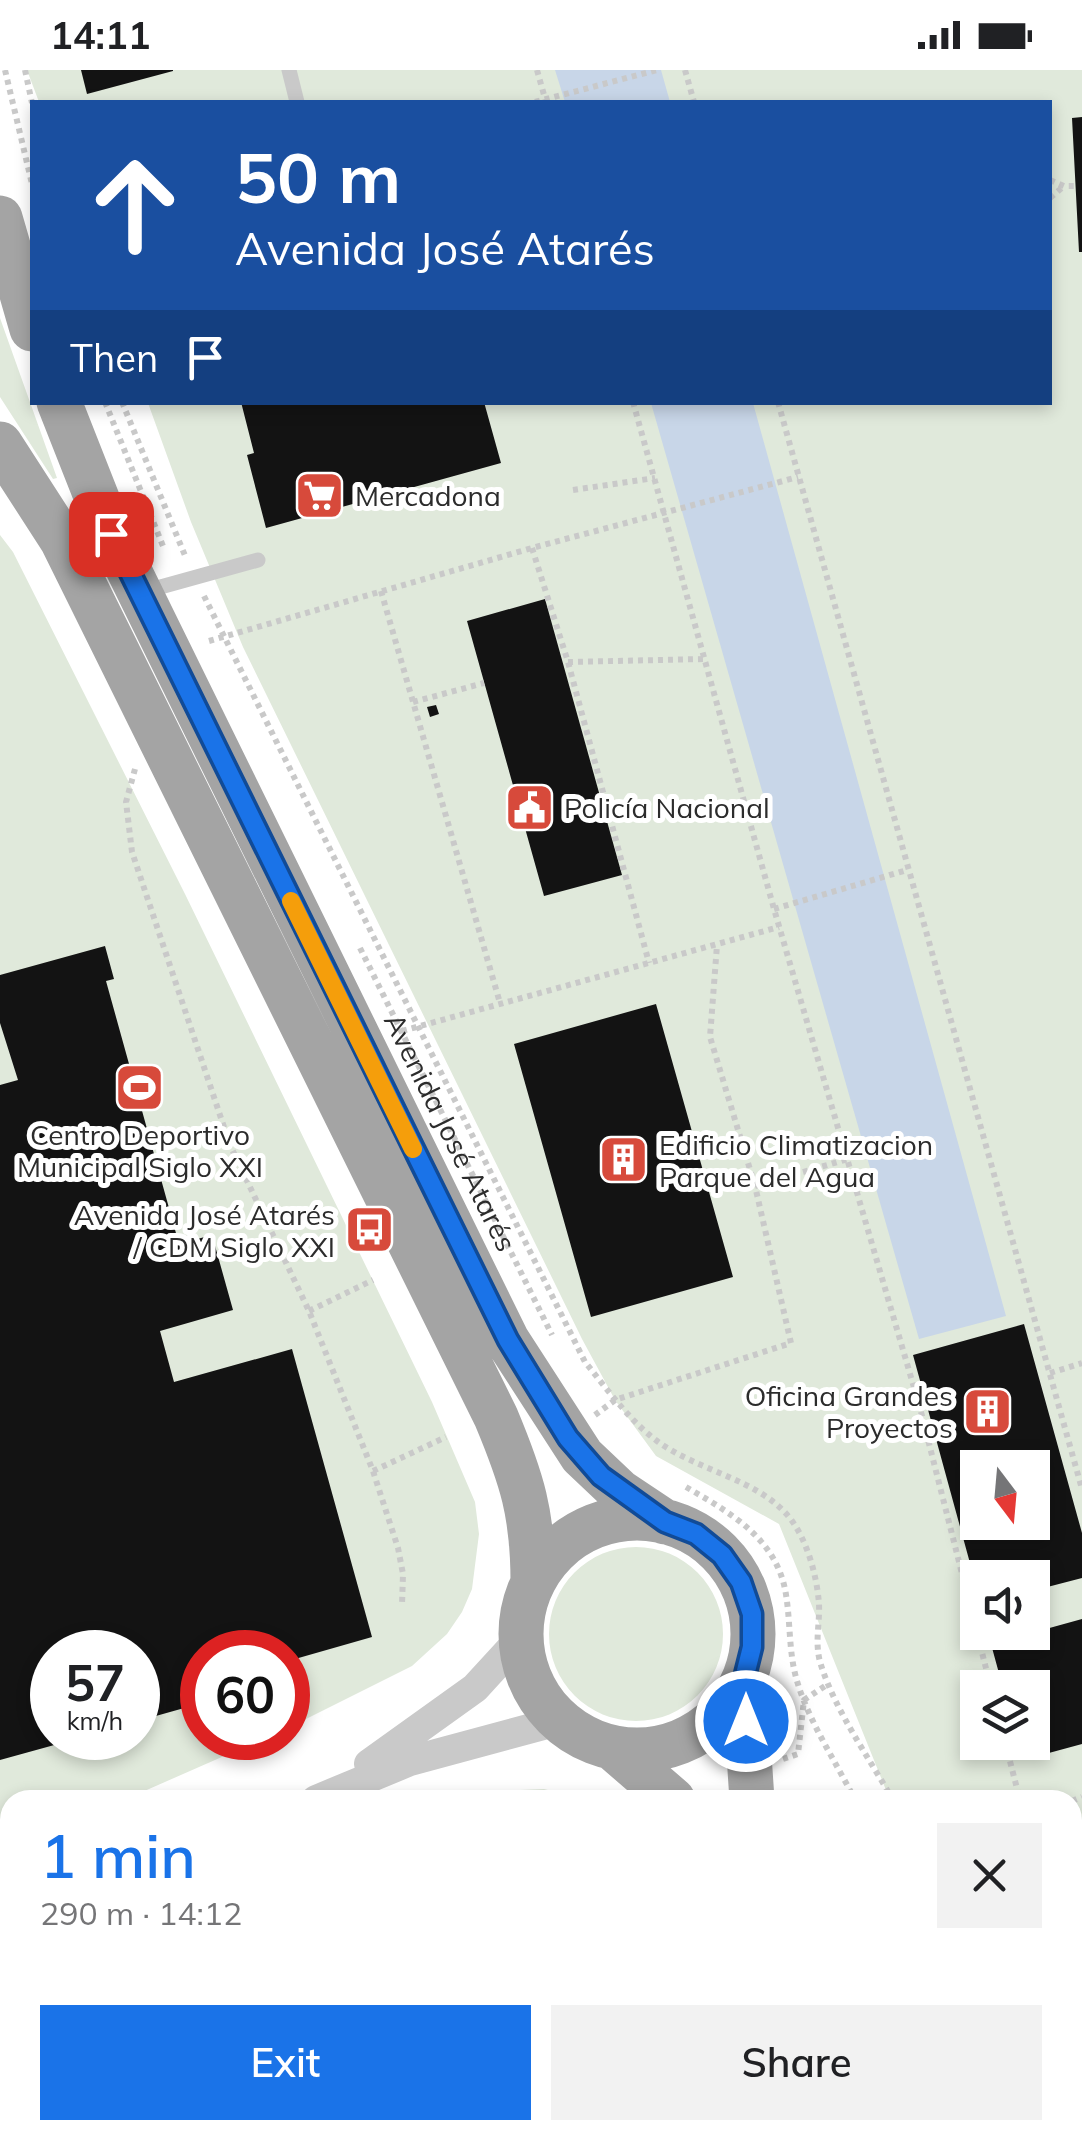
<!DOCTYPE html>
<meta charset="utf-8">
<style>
body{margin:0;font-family:Mulish,sans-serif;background:#f2f2f2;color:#202124;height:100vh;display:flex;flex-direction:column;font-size:38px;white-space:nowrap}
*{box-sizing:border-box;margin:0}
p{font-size:32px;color:#757577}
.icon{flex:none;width:55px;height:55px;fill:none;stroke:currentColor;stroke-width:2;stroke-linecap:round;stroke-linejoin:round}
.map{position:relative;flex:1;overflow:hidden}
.drawer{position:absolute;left:0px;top:1720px;width:1082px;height:350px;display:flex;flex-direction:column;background:#fff;border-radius:30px 30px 0 0;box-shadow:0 5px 15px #0003}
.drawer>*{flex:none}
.hud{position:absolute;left:30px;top:30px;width:1022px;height:305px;border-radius:0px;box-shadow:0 5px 15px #0003;background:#1a4fa0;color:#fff;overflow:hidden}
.needle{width:65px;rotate:164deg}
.tools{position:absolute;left:960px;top:1380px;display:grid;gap:20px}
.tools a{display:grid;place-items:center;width:90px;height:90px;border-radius:0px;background:#fff;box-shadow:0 5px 15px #0003;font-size:50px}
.speed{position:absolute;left:30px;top:1560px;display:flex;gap:20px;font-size:50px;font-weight:700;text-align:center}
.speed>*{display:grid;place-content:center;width:130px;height:130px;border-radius:50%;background:#fff;box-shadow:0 5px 15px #0003;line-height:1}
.speed small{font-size:25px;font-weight:400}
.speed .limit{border:15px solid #d22;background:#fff;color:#111}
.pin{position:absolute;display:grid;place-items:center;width:85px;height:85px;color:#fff;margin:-42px;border-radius:20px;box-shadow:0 5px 15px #0006}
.me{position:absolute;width:110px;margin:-55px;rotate:0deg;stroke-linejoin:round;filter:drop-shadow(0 0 8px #0008)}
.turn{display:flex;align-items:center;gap:35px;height:210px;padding:0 40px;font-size:45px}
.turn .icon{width:130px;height:130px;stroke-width:2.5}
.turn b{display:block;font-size:70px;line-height:85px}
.then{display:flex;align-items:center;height:95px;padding:0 40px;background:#0003;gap:20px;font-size:38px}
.round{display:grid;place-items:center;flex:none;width:105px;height:105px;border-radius:0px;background:#f2f2f2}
.summary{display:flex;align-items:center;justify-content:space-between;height:170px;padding:0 40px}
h1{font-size:60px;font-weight:600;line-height:75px;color:#1a73e8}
.button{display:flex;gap:20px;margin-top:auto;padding:20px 40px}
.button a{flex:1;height:115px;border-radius:0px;background:#1a73e8;color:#fff;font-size:40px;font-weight:600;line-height:115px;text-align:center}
.button a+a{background:#f2f2f2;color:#202124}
.status{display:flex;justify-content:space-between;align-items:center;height:70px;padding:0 50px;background:#fff;direction:ltr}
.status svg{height:28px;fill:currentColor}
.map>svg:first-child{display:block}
.green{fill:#e0e9db;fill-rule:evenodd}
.water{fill:#c8d6e8}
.building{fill:#131313;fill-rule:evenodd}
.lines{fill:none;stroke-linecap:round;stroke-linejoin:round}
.path{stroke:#c9c9c9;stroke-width:6;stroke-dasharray:5 5;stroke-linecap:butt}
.lane{stroke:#c9c9c9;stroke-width:15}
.street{stroke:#c9c9c9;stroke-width:30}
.primary{stroke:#a4a4a4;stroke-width:45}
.route-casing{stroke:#114b97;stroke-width:25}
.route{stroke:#1a73e8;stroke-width:18}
.slow{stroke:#f59e0b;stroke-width:18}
.labels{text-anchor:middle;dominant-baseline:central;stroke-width:10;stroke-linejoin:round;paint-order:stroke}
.poi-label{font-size:28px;fill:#2c2c2c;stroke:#fff;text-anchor:start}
.street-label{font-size:28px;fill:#2c2c2c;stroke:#fff}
</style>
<div class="status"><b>14:11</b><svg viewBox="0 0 49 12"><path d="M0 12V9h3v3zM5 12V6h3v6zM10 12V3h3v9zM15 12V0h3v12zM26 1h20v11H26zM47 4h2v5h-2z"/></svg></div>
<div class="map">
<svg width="1082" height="2070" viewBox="0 0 1082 2070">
<rect width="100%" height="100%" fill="#fff"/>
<path class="green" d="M27 0H1082V2070H1039L1034 2060H1072V1730H890L779 1454 656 1386 615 1330 582 1269 243 577 191 452 148 333 1050 332V32H39ZM978 1398H1032V1452H978ZM978 1508H1032V1562H978ZM978 1618H1032V1672H978Z
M0 248 57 408 53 409 0 327Z
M0 465 13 482 185 824 432 1332 475 1432 479 1464 472 1519 462 1542 447 1564 412 1596 288 1658V1582H202V1668H265L124 1730H10V1764L0 1767ZM52 1582H138V1668H52Z
M549 1564a87 87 0 1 1 174 0a87 87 0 1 1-174 0Z
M544 1719 588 1730H444L466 1722Z
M295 2060H802L807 2070H299Z"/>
<path class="water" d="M555 0H661L670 32H565Z
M651 333H753L1006 1246 919 1269Z"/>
<path class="building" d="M81 0H173V1L87 24Z
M1082 47V182H1079L1072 48Z
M241 332H484L501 393 266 458 247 385 254 383Z
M545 529 622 805 544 826 467 551Z
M436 635 439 644 430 647 427 637Z
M105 876 114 909 106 911 179 1174 212 1165 233 1240 160 1261 174 1312 292 1279 372 1567 288 1591V1582H202V1633L138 1651V1582H52V1668L76 1669 0 1690V1015L18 1010 0 953V905Z
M656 934 733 1207 591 1247 514 974Z
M1024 1254 1082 1463V1508L1032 1521V1508H978L976 1515 913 1285ZM978 1398H1032V1452H978Z
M1082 1549V1674L1023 1690 1018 1672H1032V1618H1003L991 1574Z
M10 1916V1978L0 1983V1919Z
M179 2060H270L275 2070H184Z
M305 2060H339L317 2070H310Z"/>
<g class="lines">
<g class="path">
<path d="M5 0 32 114"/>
<path d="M25 0 32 33"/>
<path d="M537 0 546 32"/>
<path d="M685 0 694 32"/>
<path d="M535 32 657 0"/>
<path d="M1050 110 1064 116H1075"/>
<path d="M1050 128 1064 116"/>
<path d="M105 332 163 476"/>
<path d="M122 332 186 488"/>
<path d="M633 332 774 839 920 1338 991 1618"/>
<path d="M778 332 1082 1419"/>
<path d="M573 420 655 408"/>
<path d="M532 478 568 592 649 893"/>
<path d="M381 521 500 933"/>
<path d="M204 526 585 1292C607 1319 629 1350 657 1371 698 1401 758 1409 789 1447 807 1469 817 1506 819 1534 820 1554 814 1574 821 1595 835 1640 869 1688 893 1730"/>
<path d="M209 571 532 478 798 407"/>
<path d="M568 592 705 589"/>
<path d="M413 632 484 613"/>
<path d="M135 699 126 732 132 782 230 1075 309 1241 373 1401 398 1478 403 1504 402 1535"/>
<path d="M774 839 907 800"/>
<path id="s1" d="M360 878 552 1265"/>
<path d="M402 961 779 857"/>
<path d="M755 1116 848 1089"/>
<path d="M309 1241 373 1210"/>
<path d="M1050 1303 1082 1293"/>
<path d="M595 1345 615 1330 791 1273 755 1116 710 967 717 875"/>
<path d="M373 1401 446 1367"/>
<path d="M686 1417C729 1442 774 1467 785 1519 791 1550 788 1581 797 1611 809 1652 836 1692 855 1730"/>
<path d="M1005 1672 1020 1730"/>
<path d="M783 1689 798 1684 804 1630 828 1614"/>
<path d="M1072 1731 1082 1727"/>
<path d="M1072 1823 1082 1837"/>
<path d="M1020 2060 1024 2070"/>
<path d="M1057 2060 1062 2070"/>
</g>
<path class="lane" d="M289 0 297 32
M146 521 258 490"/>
<path class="street" d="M369 1694 475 1618 520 1569
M316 1730 410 1691 558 1651
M0 1843 10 1840"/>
<path class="primary" d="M0 148 32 259
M59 332 111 464 507 1270 582 1386 620 1422 665 1452
M0 374 62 470 496 1347C522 1409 533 1444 533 1512
M521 1564a116 116 0 1 1 232 0a116 116 0 1 1-232 0Z
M744 1609 752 1730
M614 1679 673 1730
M848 2060 853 2070
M899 2060 904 2070"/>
</g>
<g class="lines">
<defs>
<path id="route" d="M111 464 508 1270 568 1368 601 1406 665 1452 696 1464 722 1485 741 1512 752 1544V1577L744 1609 746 1651"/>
</defs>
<use href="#route" class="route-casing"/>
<use href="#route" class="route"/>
<path class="slow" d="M291 831 413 1079"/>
</g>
<defs>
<symbol id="supermarket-square" viewBox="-11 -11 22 22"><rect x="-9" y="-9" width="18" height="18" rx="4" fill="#d74a3b" stroke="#fff"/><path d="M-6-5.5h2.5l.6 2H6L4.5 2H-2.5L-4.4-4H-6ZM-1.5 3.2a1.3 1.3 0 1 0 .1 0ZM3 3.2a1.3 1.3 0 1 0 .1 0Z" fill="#fff"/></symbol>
<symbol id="civic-square" viewBox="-11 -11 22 22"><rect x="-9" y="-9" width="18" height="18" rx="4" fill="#d74a3b" stroke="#fff"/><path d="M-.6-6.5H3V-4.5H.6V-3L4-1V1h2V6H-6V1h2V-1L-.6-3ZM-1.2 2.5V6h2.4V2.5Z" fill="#fff"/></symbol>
<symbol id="stadium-square" viewBox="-11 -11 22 22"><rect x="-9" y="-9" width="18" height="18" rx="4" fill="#d74a3b" stroke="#fff"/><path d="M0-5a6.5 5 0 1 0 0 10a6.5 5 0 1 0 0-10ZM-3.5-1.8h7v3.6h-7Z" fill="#fff"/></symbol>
<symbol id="building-square" viewBox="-11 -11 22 22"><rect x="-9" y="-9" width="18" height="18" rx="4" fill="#d74a3b" stroke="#fff"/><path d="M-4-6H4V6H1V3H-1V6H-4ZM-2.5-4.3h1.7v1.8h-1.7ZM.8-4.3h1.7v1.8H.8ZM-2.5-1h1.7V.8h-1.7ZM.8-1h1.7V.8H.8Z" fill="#fff"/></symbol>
<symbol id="bus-square" viewBox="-11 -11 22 22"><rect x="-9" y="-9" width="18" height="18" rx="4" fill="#d74a3b" stroke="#fff"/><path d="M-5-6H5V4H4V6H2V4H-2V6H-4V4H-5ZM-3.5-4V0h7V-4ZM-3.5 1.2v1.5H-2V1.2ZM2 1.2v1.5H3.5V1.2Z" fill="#fff"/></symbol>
</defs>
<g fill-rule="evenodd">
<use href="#supermarket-square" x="292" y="398" width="55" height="55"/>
<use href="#civic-square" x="502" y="710" width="55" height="55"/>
<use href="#stadium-square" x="112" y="990" width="55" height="55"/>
<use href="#building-square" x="596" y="1062" width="55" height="55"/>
<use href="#bus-square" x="342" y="1132" width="55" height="55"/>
<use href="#building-square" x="960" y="1314" width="55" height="55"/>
</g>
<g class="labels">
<g class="poi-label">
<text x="355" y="425">Mercadona</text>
<text x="564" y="737">Policía Nacional</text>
<text x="140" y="1064" text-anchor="middle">Centro Deportivo<tspan x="140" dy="32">Municipal Siglo XXI</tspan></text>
<text x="659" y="1074">Edificio Climatizacion<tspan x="659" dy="32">Parque del Agua</tspan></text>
<text x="335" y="1144" text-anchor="end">Avenida José Atarés<tspan x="335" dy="32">/ CDM Siglo XXI</tspan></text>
<text x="953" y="1325" text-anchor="end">Oficina Grandes<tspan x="953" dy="32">Proyectos</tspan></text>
</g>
<g class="street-label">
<text stroke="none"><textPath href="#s1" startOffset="205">Avenida José Atarés</textPath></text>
</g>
</g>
</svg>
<div class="tools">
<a><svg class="needle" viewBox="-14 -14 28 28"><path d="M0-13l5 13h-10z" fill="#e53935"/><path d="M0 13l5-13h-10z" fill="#757577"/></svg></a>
<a><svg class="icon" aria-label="sound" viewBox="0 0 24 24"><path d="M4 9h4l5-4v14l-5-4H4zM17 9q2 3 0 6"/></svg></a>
<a><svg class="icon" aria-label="layers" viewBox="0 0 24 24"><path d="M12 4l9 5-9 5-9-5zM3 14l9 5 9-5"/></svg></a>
</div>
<div class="speed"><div>57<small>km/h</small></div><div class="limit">60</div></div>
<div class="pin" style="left:111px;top:464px;background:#d93025"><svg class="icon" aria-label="arrive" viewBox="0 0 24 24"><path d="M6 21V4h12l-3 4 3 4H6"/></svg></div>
<svg class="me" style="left:746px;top:1651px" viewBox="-20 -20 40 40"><circle r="17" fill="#1a73e8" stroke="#fff" stroke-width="3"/><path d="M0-11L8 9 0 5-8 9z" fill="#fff"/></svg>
<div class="hud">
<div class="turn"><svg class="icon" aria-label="ahead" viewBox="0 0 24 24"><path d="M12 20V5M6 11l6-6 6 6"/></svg><div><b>50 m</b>Avenida José Atarés</div></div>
<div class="then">Then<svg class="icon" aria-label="arrive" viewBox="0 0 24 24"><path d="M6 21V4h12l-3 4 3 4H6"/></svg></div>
</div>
<section class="drawer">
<div class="summary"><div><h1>1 min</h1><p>290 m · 14:12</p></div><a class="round"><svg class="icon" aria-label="close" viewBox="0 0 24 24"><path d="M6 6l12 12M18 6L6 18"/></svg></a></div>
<div class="button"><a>Exit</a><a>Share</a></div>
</section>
</div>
